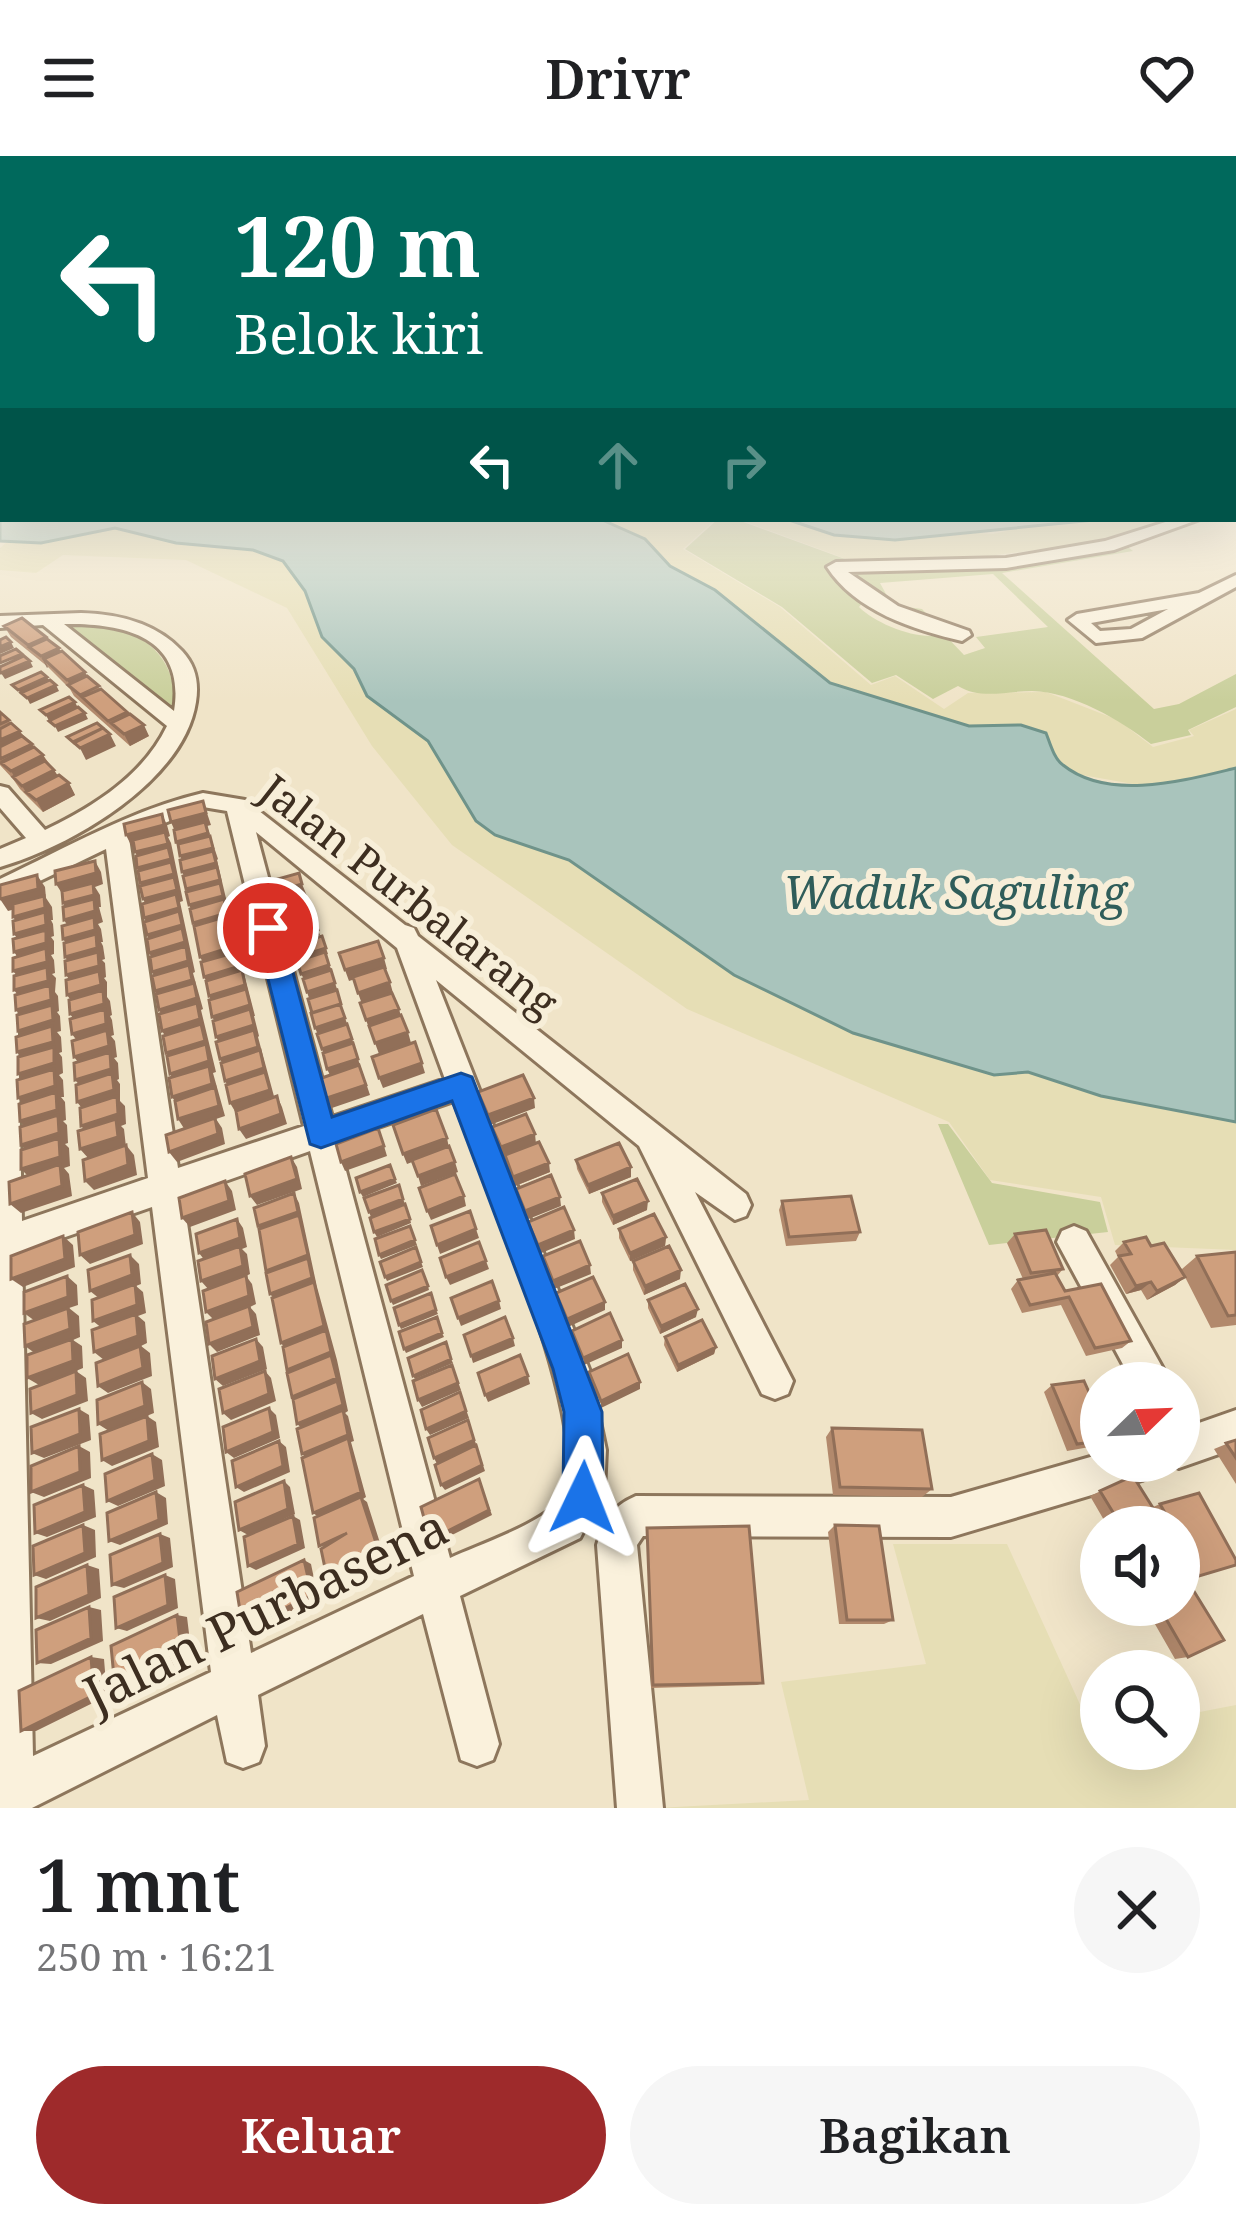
<!DOCTYPE html>
<html lang="id">
<meta charset="utf-8">
<style>
body{margin:0;font-family:"Noto Serif",serif;background:#f6f6f6;color:#202124;height:100vh;display:flex;flex-direction:column;font-size:45px;white-space:nowrap}
*{box-sizing:border-box;margin:0}
p{font-size:39px;color:#757577}
.icon{flex:none;width:66px;height:66px;fill:none;stroke:currentColor;stroke-width:2;stroke-linecap:round;stroke-linejoin:round}
.map{position:relative;height:1652px;overflow:hidden}
.side{display:flex;flex-direction:column;background:#fff;flex:1}
.side>*{flex:none}
.hud{position:absolute;left:0px;top:0px;width:1236px;height:366px;box-shadow:0 12px 48px #0002;background:#00695c;color:#fff;overflow:hidden}
.needle{width:78px;rotate:67deg}
.tools{position:absolute;left:1080px;top:1206px;display:grid;gap:24px}
.tools a{display:grid;place-items:center;width:120px;height:120px;border-radius:50%;background:#fff;box-shadow:0 12px 48px #0002;font-size:60px}
.pin{position:absolute;display:grid;place-items:center;width:102px;height:102px;color:#fff;margin:-51px;border:6px solid #fff;border-radius:50%;box-shadow:0 3px 12px #0007}
.me{position:absolute;width:132px;margin:-66px;rotate:2deg;stroke-linejoin:round;filter:drop-shadow(0 0 9px #0008)}
.turn{display:flex;align-items:center;gap:42px;height:252px;padding:0 36px;font-size:54px}
.turn .icon{width:156px;height:156px;stroke-width:2.5}
.turn b{display:block;font-size:84px;line-height:102px}
.lanes{display:flex;align-items:center;height:114px;padding:0 36px;background:#0003;justify-content:center;gap:60px;direction:ltr}
.lanes .off{opacity:.35}
.round{display:grid;place-items:center;flex:none;width:126px;height:126px;border-radius:63px;background:#f6f6f6}
.overview{display:flex;align-items:center;justify-content:space-between;height:204px;padding:0 36px}
h1{font-size:72px;font-weight:600;line-height:90px}
.action{display:flex;gap:24px;margin-top:auto;padding:24px 36px}
.action a{flex:1;height:138px;border-radius:72px;background:#9e2a2b;color:#fff;font-size:48px;font-weight:600;line-height:138px;text-align:center}
.action a+a{background:#f6f6f6;color:#202124}
header{display:flex;justify-content:space-between;align-items:center;height:156px;padding:0 36px;background:#fff;font-size:54px;font-weight:600}
.map>svg:first-child{display:block}
.farmland{fill:#e6deb5}
.green{fill:#c9cf9b}
.water{fill:#a9c4bc;stroke:#6f938a;stroke-width:3}
.lines{fill:none;stroke-linecap:round;stroke-linejoin:round}
.minor-casing{stroke:#8d765c;stroke-width:6}
.minor{fill:#faf1dc;fill-rule:evenodd}
.wall{fill:#b2896c}
.shaded-wall{fill:#916f58}
.building{fill:#cf9f7d;stroke:#916f58;stroke-width:3}
.route{fill:#1a73e8;stroke:#114b97;stroke-width:3}
.labels{text-anchor:middle;dominant-baseline:central;stroke-width:12;stroke-linejoin:round;paint-order:stroke}
.street-label{font-size:42px;fill:#3d2e20;stroke:#f7eed8}
.water-label{font-size:45px;font-style:italic;fill:#2f5d5a;stroke:#f7eed8}
.near-street-label{font-size:51px;fill:#3d2e20;stroke:#f7eed8}
</style>
<header><svg class="icon" aria-label="menu" viewBox="0 0 24 24"><path d="M4 6h16M4 12h16M4 18h16"/></svg>Drivr<svg class="icon" aria-label="heart" viewBox="0 0 24 24"><path d="M12 20l-8-8c-3-5 5-10 8-4 3-6 11-1 8 4z"/></svg></header>
<div class="map">
<svg width="1236" height="1652" viewBox="0 0 1236 1652">
<rect width="100%" height="100%" fill="#f0e4c8"/>
<path class="farmland" d="M600 363H716L683 393 780 451 871 529 895 520 944 553 968 537 1046 536 1118 564 1153 591 1194 580 1189 574 1236 553V612L1156 632 1082 619 1059 608 1021 569 970 570 830 527 715 434 670 410 645 383Z
M738 363 993 378 1058 364 1176 363 1110 385 938 406 849 404Z
M115 372 176 387 253 394 283 405 305 435 322 481 354 513 367 540 428 585 476 665 495 679 569 704 734 819 994 918 1028 916 1101 940 1236 966V1094L1115 1089 1101 1041 990 1024 949 966 687 853 452 689 372 590 287 452 186 404 63 399 36 417 0 414V392L7 386 41 387Z
M893 1388H1007L1093 1577 1101 1576V1593H1179V1560L1236 1549V1652H657L809 1644 781 1526 926 1508Z"/>
<path class="green" d="M718 363H735L845 403 832 414 865 444 859 451C876 468 920 486 944 478L964 499 985 492 976 481 1048 471 993 418 880 427 892 449 922 453 942 474 855 432 841 412 986 413 1124 388 1133 395 1002 417 1154 553 1179 548 1236 518V551L1188 574 1191 579 1151 588C1120 564 1073 536 1032 535 1006 535 981 544 958 530L933 543 896 519 872 527 782 451 685 393Z
M67 468C126 464 180 490 174 555Z
M938 968H948L992 1027 1100 1046 1108 1076 989 1089Z"/>
<path class="water" d="M0 314 3 363H600L645 383 670 410 715 434 830 527 969 570 1021 569 1046 577C1050 587 1054 603 1063 609 1109 646 1186 624 1236 612V966L1101 940 1028 916 994 919 853 877 734 819 569 704 495 679 476 665 428 585 367 540 354 513 322 481 305 435 283 405 253 394 176 387 115 372 41 387 0 385Z
M786 363H1104L895 384 834 379Z"/>
<g class="lines">
<defs>
<path id="minor" d="M1175 363H1200L1114 394 1006 412 848 416 898 450 969 475 971 479 962 485C914 474 855 455 827 411L836 406 1006 402 1105 385Z
M1236 419V431L1142 482 1096 487 1068 464 1077 458 1199 437ZM1168 453 1131 473 1100 475 1091 467Z
M81 457C119 458 156 467 182 495 196 510 199 527 196 546 184 625 72 690 0 711V693L26 682 0 652V630L8 632 45 674C93 651 143 620 167 570L43 469 0 472V460ZM64 468C125 467 186 481 174 555Z
M203 637 245 644 405 769 414 772 418 780 746 1038 751 1049 746 1060 735 1064 695 1036 793 1225 788 1238 775 1243 762 1238 639 990 436 824 589 1213 606 1294 604 1334 580 1382 460 1440 499 1588 493 1604 477 1610 461 1604 423 1458 258 1539 265 1590 259 1606 243 1612 227 1606 217 1559 32 1652H0V723C68 691 131 654 203 637ZM203 651 227 655 304 970 178 1012 129 682ZM256 676 397 792 445 923 332 961ZM106 693 148 1022 22 1065 15 737ZM454 945C481 1018 597 1277 562 1341 548 1366 477 1389 450 1402L338 985ZM310 995 414 1420 251 1497 183 1040ZM152 1051 211 1516 33 1600 22 1096Z
M1074 1070 1086 1075 1171 1227H1133L1057 1086 1062 1075Z
M1236 1254V1292L1179 1312 1166 1306 1179 1305V1274Z
M1101 1298V1305H1161L1155 1318 1142 1324 951 1381 643 1380 637 1389 663 1652H617L597 1389C604 1364 611 1351 636 1340L951 1341Z"/>
</defs>
<use href="#minor" class="minor-casing"/>
<use href="#minor" class="minor"/>
</g>
<path class="wall" d="M4 470 46 481 149 580 130 590 74 540 70 533 48 511 11 481Z
M0 556 43 599 58 620 69 627 75 639 43 656 20 633 13 623 0 609Z
M492 971 536 987 550 1016 515 1030 505 1000 502 1001 494 981Z
M576 1004 631 1011V1021L589 1038 577 1013Z
M602 1037 647 1054 613 1069 602 1046Z
M782 1045 860 1076 856 1085 786 1090 779 1054Z
M619 1073 666 1081 665 1090 630 1105 619 1082Z
M1015 1078 1063 1113 1057 1120 1065 1135 1131 1185 1122 1192 1086 1200 1061 1149 1022 1157 1011 1133 1018 1124 1023 1123 1007 1087Z
M1124 1086 1151 1090 1182 1113 1197 1100 1236 1096V1169L1211 1172 1185 1121 1175 1129 1147 1144 1141 1134 1126 1138 1110 1109 1118 1101 1115 1095Z
M633 1105 680 1123 644 1139 633 1114Z
M648 1144 696 1161 660 1178 648 1152Z
M665 1181 716 1191 714 1198 677 1216 664 1189Z
M1052 1229 1101 1263V1289L1067 1295 1044 1236Z
M832 1272 932 1333 922 1341 833 1339 826 1281Z
M1236 1284V1328L1214 1293Z
M1133 1320 1153 1351 1160 1348 1236 1409 1187 1424 1188 1501 1175 1503 1144 1449H1179V1371H1108L1090 1340Z
M835 1369 893 1464 884 1468H839L828 1376Z
M647 1372 763 1527 757 1529 651 1532Z"/>
<path class="shaded-wall" d="M11 486 14 492 0 498V491Z
M59 492 65 504 44 503 48 511 47 512 41 500Z
M30 505 33 511 5 523 1 517Z
M85 516 91 527 71 531 67 524Z
M47 521 50 527 22 539 18 534Z
M56 529 59 535 30 548 27 542Z
M75 546 78 552 49 565 46 559Z
M85 557 88 563 58 576 55 570Z
M144 569 149 580 130 590 124 578Z
M20 575 27 587 0 599V584Z
M110 578 116 590 86 604 80 592Z
M32 588 38 600 2 608 0 605Z
M43 599 50 611 18 627 11 615Z
M54 614 61 625 26 636 29 641 22 630Z
M69 627 75 639 43 656 36 644Z
M203 645 211 669 207 670 218 703 217 704 240 802 255 860H254L259 880 258 881 275 944 236 957 230 947 231 935 225 925 226 914 220 903 222 892 216 881 219 871 212 861 215 851 209 840 210 832 204 821 206 812 200 801 199 778 193 767 195 761 189 749 192 745 186 733 188 728 182 716 186 712 180 700 182 698 176 686V678L171 666Z
M162 658 167 669 170 680 168 681 171 687 183 745 180 746 195 816 193 817 203 853 201 854 216 916 213 917 225 960 216 963 222 972 225 988 177 1006 169 996 185 974 178 963 179 951 172 941 177 929 170 918 173 908 166 897 169 886 162 875 166 865 159 854 161 846 155 835 159 827 152 816 156 808 149 797 153 791 147 779 151 773 144 762 149 755 143 743 147 739 140 727 144 723 137 712 141 708 135 696 167 681 132 691 126 679Z
M95 705 101 716 103 728 95 731 100 739 101 751H99L103 766 98 768 101 773 103 786H101L103 790 105 803 102 804 105 807 106 821 104 822 107 826V841L110 845 112 859 110 860 112 864 114 879 111 880 115 885 117 901 114 902 118 907 119 923 117 924 120 928V945L125 950 126 968 121 970 124 973 126 991 89 1003 80 993 90 980 81 970 85 956 77 946 84 934 75 924 82 911 74 901 80 889 72 878 78 869 70 858 75 850 67 839 74 830 66 819 73 812 65 801 71 794 63 783 71 775 64 764 70 759 63 747V739L56 728Z
M37 719 45 731 46 742 52 751 53 764H51L53 768 54 780 51 781 54 785V798L51 799 54 804 55 817 52 818 56 822 55 836 58 840 59 855 57 856 60 860 61 875 57 876 61 881 62 896 59 897 62 901 63 917 59 919 63 924 64 941H61L65 946 66 964 63 965 67 969 68 987 65 988 69 992 70 1010 64 1012 69 1018 72 1040 21 1057 10 1048 31 1023 21 1013 30 999 21 989 29 976 20 965 27 952 18 942 28 928 18 918 26 907 17 896 27 885 18 875 25 865 16 854 23 846 14 834 22 826 13 815 22 807 14 796 22 789 14 778 21 772 13 761 45 745 8 755 0 743Z
M302 728 307 740 268 751 263 740Z
M313 756 315 762 289 770 286 765Z
M318 774 320 779 292 788 290 782Z
M326 792 328 798 300 806 298 801Z
M384 802 387 813 349 825 345 814Z
M329 809 332 814 304 823 301 818Z
M390 826 393 837 362 848 358 837Z
M335 827 337 833 309 842 307 836Z
M399 853 402 864 370 875 366 864Z
M345 862 349 873 320 883 315 872Z
M408 876 411 887 379 898 375 887Z
M352 883 356 894 326 904 322 893Z
M358 903 370 939 326 954 321 944 332 923 327 913Z
M422 907 425 917 383 932 379 922Z
M277 940 282 951 287 968 246 983 239 973Z
M534 942 535 952 490 969 488 959Z
M535 978 536 988 502 1001 501 991Z
M447 982 449 992 407 1008 403 998Z
M126 989 134 999 137 1019 94 1034 85 1025Z
M384 990 387 1000 345 1015 341 1006Z
M291 1001 297 1011 302 1033 257 1049 250 1040Z
M455 1006 458 1016 421 1030 418 1020Z
M549 1007 550 1016 515 1030 513 1021Z
M631 1011V1021L589 1038 588 1029Z
M395 1023 397 1027 363 1041 360 1036Z
M225 1025 232 1035 236 1054 190 1071 182 1062Z
M294 1037 299 1047 317 1131 337 1204 348 1255 345 1257 348 1260 354 1285 351 1286 366 1341 363 1343 367 1346 387 1409 335 1435 329 1431 382 1405 313 1357 309 1304 302 1298 304 1274 297 1268 299 1247 292 1241 294 1221 287 1214V1195L281 1187 277 1146 270 1138 273 1123 266 1115 264 1079 258 1070Z
M464 1040 466 1050 431 1064 427 1055Z
M560 1041 561 1050 526 1064 525 1055Z
M403 1043 405 1048 371 1061 369 1056Z
M648 1045 647 1054 613 1069V1060Z
M132 1056 140 1066 143 1088 90 1108 80 1099Z
M237 1063 243 1072 247 1091 242 1093 247 1098 250 1118 246 1120 252 1128 256 1148 250 1151 256 1158 260 1179 217 1196 209 1188 214 1164 206 1156 209 1134 201 1125 206 1106 199 1097Z
M410 1063 411 1067 377 1081 374 1076Z
M476 1073 479 1082 440 1098 437 1089Z
M574 1074 575 1083 539 1098 538 1089Z
M63 1080 73 1089 75 1111 23 1131 11 1123Z
M666 1081 665 1090 630 1105V1097Z
M415 1084 417 1089 381 1103 379 1099Z
M130 1099 139 1108 141 1128 136 1130 143 1136 146 1157 138 1160 145 1166 147 1187 141 1190 150 1197 152 1220 108 1237 98 1230 104 1204 94 1196 103 1173 93 1165 100 1143 90 1135Z
M486 1105 489 1113 450 1129 446 1121Z
M421 1106 423 1111 387 1125 385 1121Z
M590 1109 591 1118 554 1133 553 1125Z
M681 1114 680 1123 644 1139 645 1130Z
M67 1120 77 1129 78 1149 69 1152 79 1160 80 1181 73 1184 82 1190 83 1212 76 1215 86 1222 88 1245 42 1263 31 1257 39 1229 27 1222 36 1198 25 1190 35 1165 24 1157Z
M1185 1121 1175 1129 1147 1144 1157 1135Z
M1151 1126 1141 1134 1126 1138 1136 1130Z
M428 1130 429 1134 393 1149 391 1145Z
M499 1145 501 1153 461 1170 458 1162Z
M605 1146V1154L568 1171 567 1163Z
M698 1153 696 1161 660 1178 661 1170Z
M436 1154 438 1158 401 1173 399 1169Z
M442 1177 444 1181 406 1197 404 1193Z
M513 1182 515 1190 473 1207 471 1200Z
M256 1183 263 1191 267 1213 223 1230 215 1223Z
M622 1184V1192L584 1209 583 1202Z
M716 1191 714 1198 677 1216 678 1209Z
M451 1203 453 1207 415 1223 413 1220Z
M452 1209 461 1234 422 1251 418 1244Z
M265 1215 271 1222 276 1245 231 1264 223 1257Z
M528 1220 530 1228 488 1246 485 1239Z
M142 1226 151 1233 154 1257 109 1275 98 1268Z
M640 1226V1233L601 1252V1245Z
M460 1236 469 1262 430 1279 426 1273Z
M269 1252 276 1259 280 1282 234 1302 226 1296Z
M79 1253 89 1259 91 1284 44 1302 32 1297Z
M147 1260 156 1266 159 1291 112 1310 102 1304Z
M468 1264 485 1315 445 1334 441 1329 437 1308 434 1302Z
M279 1285 286 1291 290 1316 244 1336 236 1331Z
M79 1290 90 1296 91 1322 44 1341 31 1336Z
M152 1298 162 1304 165 1330 118 1350 107 1345Z
M479 1323 492 1359 434 1388 430 1384Z
M284 1325 290 1331 295 1358 248 1379 239 1374Z
M83 1329 94 1334 96 1361 47 1381 35 1377Z
M156 1336 166 1342 168 1368 120 1389 109 1385Z
M293 1360 300 1364 305 1392 256 1414 248 1410Z
M83 1369 95 1374 96 1401 46 1423 34 1419Z
M160 1378 170 1382 173 1411 124 1432 112 1429Z
M304 1404 311 1408 318 1442 251 1475 243 1473Z
M87 1409 99 1413 101 1442 50 1465 36 1462Z
M165 1419 175 1423 178 1452 127 1475 116 1472Z
M89 1451 101 1454 103 1485 51 1508 37 1507Z
M177 1459 187 1461 192 1502 126 1534 115 1532Z
M91 1501 104 1503 107 1540 36 1575H21Z"/>
<path class="building" d="M22 462 46 481 28 489 4 470Z
M6 481 11 486 0 491V484Z
M47 483 59 492 41 500 29 491Z
M16 493 22 498 0 507V500Z
M62 495 85 516 67 524 44 503Z
M24 500 30 505 1 517 0 516V511Z
M41 516 47 521 18 534 12 529Z
M87 520 99 530 80 539 68 529Z
M50 524 56 529 27 542 21 537Z
M101 533 127 556 108 565 82 541Z
M69 541 75 546 46 559 40 554Z
M78 551 85 557 55 570 49 565Z
M0 556 9 564 0 568Z
M130 558 144 569 124 578 111 567Z
M11 567 20 575 0 584V573Z
M97 567 103 572 74 587 67 581Z
M103 572 110 578 80 592 73 586Z
M22 580 32 588 0 603V591Z
M34 591 43 599 11 615 1 607Z
M45 605 54 614 22 630 13 621Z
M59 619 69 627 36 644 26 636Z
M203 645 206 657 171 666 168 654Z
M162 658 164 669 126 679 124 668Z
M205 666 208 677 176 686 174 674Z
M165 676 168 688 135 696 133 684Z
M210 680 213 692 180 700 178 688Z
M168 691 171 703 137 712 136 700Z
M213 695 216 707 182 716 180 704Z
M95 705 96 717 56 728 55 715Z
M171 706 174 718 140 727 138 715Z
M217 711 220 724 186 733 183 720Z
M299 717 302 728 263 740 260 728Z
M37 719 38 733 0 743V729Z
M174 721 177 734 143 743 140 730Z
M93 727 94 739 63 747 62 735Z
M220 727 223 740 189 749 186 736Z
M176 738 179 752 144 762 142 748Z
M44 740 45 752 13 761V748Z
M94 743 95 755 64 764 63 751Z
M224 743 227 757 193 767 190 753Z
M309 745 313 756 286 765 283 753Z
M179 755 182 769 147 779 144 766Z
M45 756 46 769 14 778 13 765Z
M228 760 235 790 200 801 194 770Z
M94 761 95 774 63 783 62 770Z
M314 762 318 774 290 782 286 770Z
M182 772 185 786 149 797 147 783Z
M46 774V787L14 796 13 783Z
M96 778 97 792 65 801 64 787Z
M322 780 326 792 298 801 294 788Z
M378 785 384 802 345 814 339 797Z
M186 790 188 805 152 816 150 801Z
M46 792 47 806 13 815V802Z
M98 796 99 810 66 819 65 805Z
M237 796 240 810 204 821 201 806Z
M325 796 329 809 301 818 297 805Z
M189 809 192 824 155 835 152 820Z
M47 811 48 825 14 834V820Z
M384 811 390 826 358 837 353 821Z
M242 814 245 829 209 840 206 825Z
M331 814 335 827 307 836 303 823Z
M99 815 101 829 67 839 66 824Z
M194 827 197 842 159 854 156 838Z
M50 829 51 844 16 854 15 839Z
M246 833 250 849 212 861 209 844Z
M103 834 104 848 70 858 69 844Z
M337 834 341 848 312 857 308 843Z
M392 837 399 853 366 864 360 847Z
M197 847 200 863 162 875 159 858Z
M340 848 345 862 315 872 311 857Z
M52 849 53 864 18 875 17 859Z
M105 853 106 868 72 878 70 863Z
M250 853 254 869 216 881 213 865Z
M401 859 408 876 375 887 369 870Z
M201 868 205 885 166 897 163 880Z
M347 868 352 883 322 893 317 878Z
M52 870 53 886 17 896 16 881Z
M107 874 109 890 74 901 72 885Z
M254 874 258 891 220 903 216 886Z
M415 886 422 907 379 922 372 901Z
M353 887 358 903 327 913 323 897Z
M206 888 209 905 170 918 167 900Z
M54 891V907L18 918V901Z
M260 894 264 912 225 925 221 907Z
M110 896 111 913 75 924 74 907Z
M359 909 366 929 321 944 316 924Z
M209 910 212 928 172 941 169 922Z
M54 913 55 930 18 942 17 924Z
M265 916 270 934 230 947 226 929Z
M112 917 114 934 77 946 76 929Z
M523 919 534 942 488 959 478 936Z
M215 931 219 950 178 963 175 945Z
M56 936 57 954 20 965 19 948Z
M117 940 118 958 81 970 80 952Z
M277 940 281 958 239 973 236 955Z
M436 953 447 982 403 998 393 969Z
M526 958 535 978 501 991 492 971Z
M58 959 59 977 21 989 20 971Z
M215 962 218 978 169 996 166 979Z
M116 963 118 981 80 993 78 975Z
M378 972 384 990 341 1006 336 988Z
M59 982 60 1001 21 1013V994Z
M539 986 549 1007 513 1021 505 999Z
M619 987 631 1011 588 1029 576 1004Z
M126 989 128 1009 85 1025 83 1004Z
M449 990 455 1006 418 1020 412 1004Z
M291 1001 297 1023 250 1040 245 1018Z
M60 1008 62 1030 10 1048 9 1026Z
M390 1009 395 1023 360 1036 356 1022Z
M455 1018 464 1040 427 1055 419 1032Z
M551 1019 560 1041 525 1055 516 1033Z
M637 1023 648 1045 613 1060 602 1037Z
M225 1025 229 1045 182 1062 179 1042Z
M399 1029 403 1043 369 1056 364 1042Z
M294 1037 298 1056 258 1070 254 1052Z
M851 1040 860 1076 789 1081 782 1045Z
M405 1048 410 1063 374 1076 370 1062Z
M564 1051 574 1074 538 1089 528 1066Z
M470 1055 476 1073 437 1089 431 1070Z
M132 1056 135 1079 80 1099 78 1076Z
M654 1058 666 1081 630 1097 619 1073Z
M299 1059 308 1099 266 1115 259 1073Z
M237 1063 240 1082 199 1097 196 1078Z
M410 1070 415 1084 379 1099 375 1083Z
M1046 1074 1063 1113 1031 1117 1015 1078Z
M63 1080 65 1103 11 1123V1100Z
M1146 1081 1151 1090 1164 1087 1185 1121 1157 1135 1151 1126 1136 1130 1119 1100 1131 1098 1124 1086Z
M580 1085 590 1109 553 1125 543 1100Z
M479 1086 486 1105 446 1121 440 1102Z
M240 1090 243 1110 201 1125 198 1105Z
M669 1090 681 1114 645 1130 633 1105Z
M416 1091 421 1106 385 1121 380 1106Z
M1236 1096V1159L1228 1160 1197 1100Z
M130 1099 132 1119 90 1135 88 1114Z
M308 1102 312 1122 270 1138 266 1117Z
M422 1114 428 1130 391 1145 386 1129Z
M1055 1117 1065 1135 1101 1128 1131 1185 1095 1192 1069 1141 1030 1149 1018 1124Z
M246 1119 249 1140 206 1156 203 1135Z
M67 1120 68 1141 24 1157V1136Z
M593 1121 605 1146 567 1163 556 1137Z
M492 1125 499 1145 458 1162 451 1142Z
M314 1126 324 1170 281 1187 272 1142Z
M135 1128 137 1149 93 1165 92 1144Z
M685 1128 698 1153 661 1170 648 1144Z
M431 1137 436 1154 399 1169 394 1152Z
M249 1150 253 1171 209 1188 206 1166Z
M68 1152 70 1173 25 1190 24 1168Z
M610 1157 622 1184 583 1202 572 1175Z
M136 1158 138 1180 94 1196 92 1174Z
M437 1161 442 1177 404 1193 399 1176Z
M505 1161 513 1182 471 1200 464 1179Z
M702 1164 716 1191 678 1209 665 1181Z
M326 1174 331 1196 287 1214 283 1191Z
M72 1183 73 1205 27 1222V1199Z
M256 1183 260 1205 215 1223 212 1200Z
M446 1186 451 1203 413 1220 408 1202Z
M140 1190 143 1212 98 1230 96 1207Z
M628 1198 640 1226 601 1245 589 1216Z
M331 1199 337 1222 292 1241 287 1217Z
M520 1199 528 1220 485 1239 478 1217Z
M452 1209 458 1227 418 1244 413 1225Z
M76 1215 77 1239 31 1257 30 1233Z
M265 1215 269 1238 223 1257 219 1233Z
M1140 1216 1146 1227H1111L1110 1225Z
M337 1225 343 1249 297 1268 293 1243Z
M1084 1225 1101 1263V1285L1077 1288 1052 1229Z
M142 1226 145 1250 98 1268 97 1244Z
M460 1236 466 1255 426 1273 421 1254Z
M269 1252 273 1276 226 1296 223 1271Z
M79 1253 80 1278 32 1297 31 1271Z
M343 1254 348 1279 302 1298 297 1273Z
M147 1260 149 1285 102 1304 100 1278Z
M468 1264 474 1284 434 1302 428 1282Z
M832 1272 922 1274 932 1333 840 1331Z
M348 1282 361 1336 313 1357 302 1302Z
M1236 1284V1302L1226 1287Z
M279 1285 283 1310 236 1331 232 1305Z
M476 1289 482 1309 441 1329 435 1309Z
M79 1290 80 1316 31 1336V1310Z
M152 1298 155 1324 107 1345 105 1318Z
M1133 1320 1165 1371H1122L1100 1335Z
M479 1323 489 1354 430 1384 421 1351Z
M284 1325 288 1353 239 1374 235 1346Z
M83 1329 85 1356 35 1377 34 1349Z
M156 1336 159 1364 109 1385 107 1357Z
M1199 1337 1236 1404V1409L1199 1420 1179 1383V1371H1173L1160 1348Z
M361 1341 382 1405 329 1431 321 1393 347 1377 319 1390 314 1362Z
M293 1360 298 1388 248 1410 244 1381Z
M83 1369 85 1397 34 1419 33 1390Z
M835 1369 879 1370 893 1464H847Z
M749 1370 763 1527 653 1529 647 1372Z
M160 1378 163 1407 112 1429 110 1399Z
M304 1404 312 1439 243 1473 237 1436Z
M87 1409 89 1439 36 1462V1431Z
M1179 1411 1224 1484 1188 1501 1158 1449H1179Z
M165 1419 168 1449 116 1472 114 1441Z
M89 1451 91 1482 37 1507 36 1474Z
M177 1459 182 1500 115 1532 111 1490Z
M91 1501 94 1539 21 1575 19 1535Z"/>
<linearGradient id="sky" x2="0" y2="1"><stop stop-color="#8fbad6"/><stop offset="0.58" stop-color="#f8f3e6"/><stop offset="1" stop-color="#f8f3e6" stop-opacity="0"/></linearGradient>
<rect width="1236" height="545" fill="url(#sky)"/>
<path class="route" d="M268 763 281 772 332 961 461 917 472 921 602 1256 603 1342 597 1356 583 1362 569 1356 563 1342 564 1256 553 1213 452 945 321 992 310 988 255 772Z"/>
<g class="labels">
<g class="street-label">
<text transform="translate(410 739) rotate(38)">Jalan Purbalarang</text>
</g>
<g class="water-label">
<text x="955" y="735">Waduk Saguling</text>
</g>
<g class="near-street-label">
<text transform="translate(265 1453) rotate(-26)">Jalan Purbasena</text>
</g>
</g>
</svg>
<div class="tools">
<a><svg class="needle" viewBox="-14 -14 28 28"><path d="M0-13l5 13h-10z" fill="#e53935"/><path d="M0 13l5-13h-10z" fill="#757577"/></svg></a>
<a><svg class="icon" aria-label="sound" viewBox="0 0 24 24"><path d="M4 9h4l5-4v14l-5-4H4zM17 9q2 3 0 6"/></svg></a>
<a><svg class="icon" aria-label="search" viewBox="0 0 24 24"><circle cx="10" cy="10" r="6"/><path d="M15 15l6 6"/></svg></a>
</div>
<div class="pin" style="left:268px;top:772px;background:#d93025"><svg class="icon" aria-label="arrive" viewBox="0 0 24 24"><path d="M6 21V4h12l-3 4 3 4H6"/></svg></div>
<svg class="me" style="left:583px;top:1342px" viewBox="-20 -20 40 40"><path d="M0-17L14 15 0 8-14 15z" fill="#1a73e8" stroke="#fff" stroke-width="4"/></svg>
<div class="hud">
<div class="turn"><svg class="icon" aria-label="left" viewBox="0 0 24 24"><path d="M17 20v-9H6M10 6l-5 5 5 5"/></svg><div><b>120 m</b>Belok kiri</div></div>
<div class="lanes"><svg class="icon" aria-label="left" viewBox="0 0 24 24"><path d="M17 20v-9H6M10 6l-5 5 5 5"/></svg><svg class="icon off" aria-label="ahead" viewBox="0 0 24 24"><path d="M12 20V5M6 11l6-6 6 6"/></svg><svg class="icon off" aria-label="right" viewBox="0 0 24 24"><path d="M7 20v-9h11M14 6l5 5-5 5"/></svg></div>
</div>
</div>
<section class="side">
<div class="overview"><div><h1>1 mnt</h1><p>250 m · 16:21</p></div><a class="round"><svg class="icon" aria-label="close" viewBox="0 0 24 24"><path d="M6 6l12 12M18 6L6 18"/></svg></a></div>
<div class="action"><a>Keluar</a><a>Bagikan</a></div>
</section>
